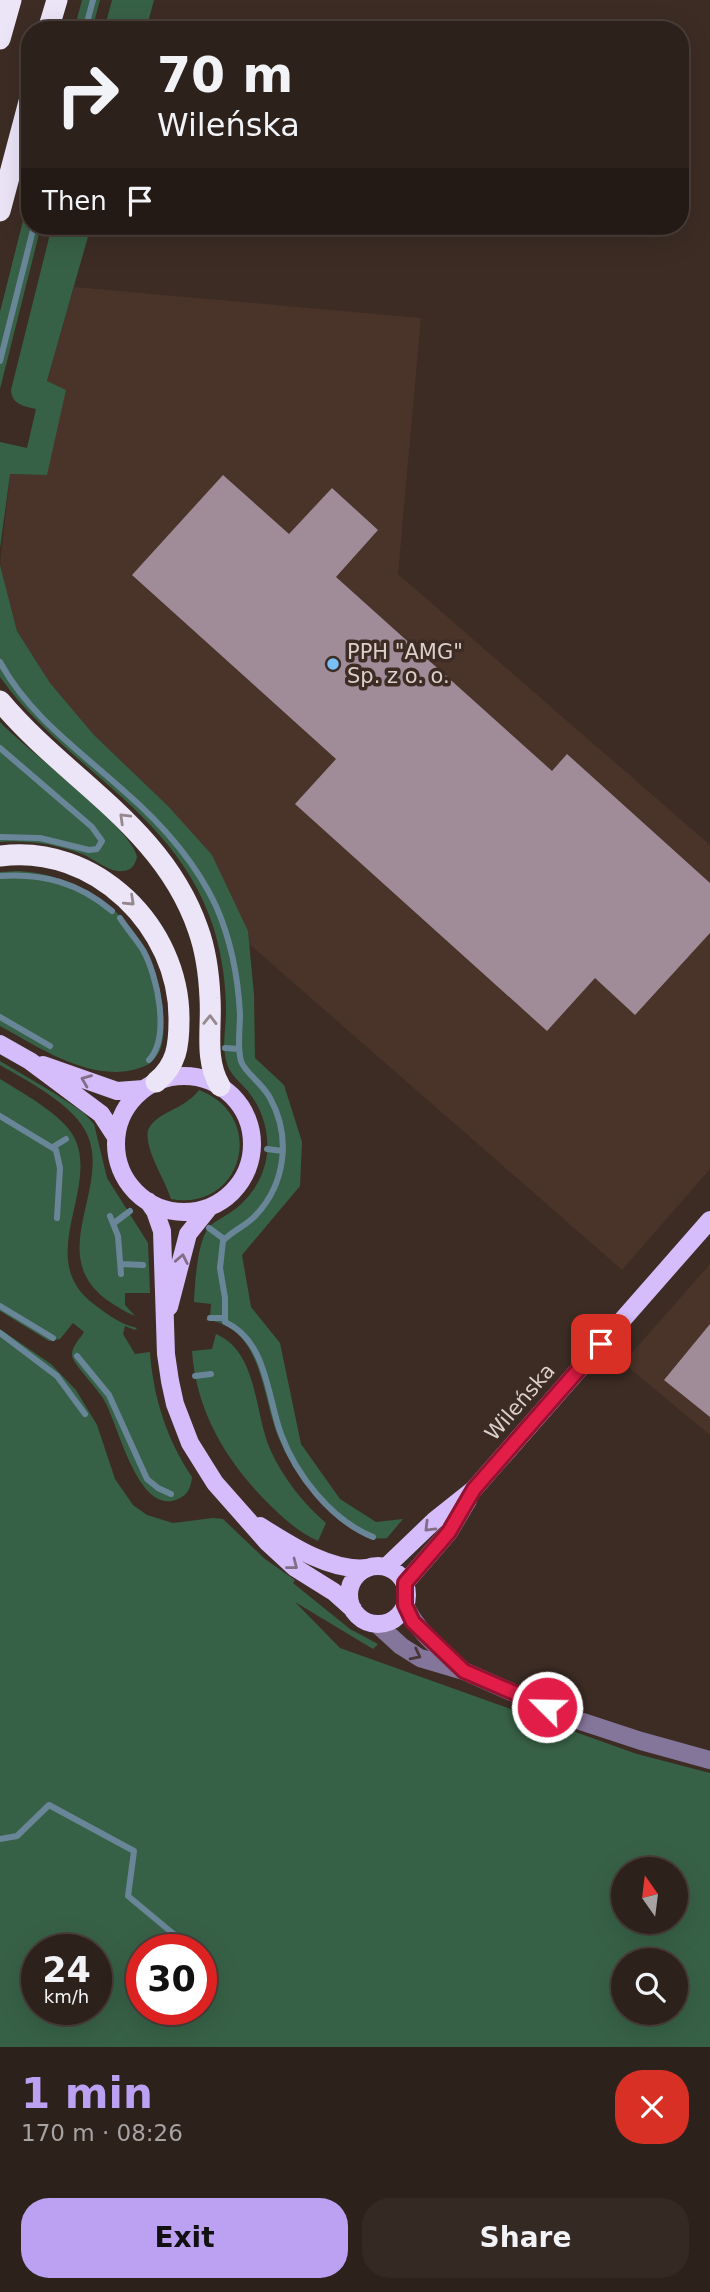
<!DOCTYPE html>
<meta charset="utf-8">
<style>
body{margin:0;font-family:"DejaVu Sans",sans-serif;background:#352924;color:#f1f3f6;height:100vh;display:flex;flex-direction:column;font-size:26px;white-space:nowrap}
*{box-sizing:border-box;margin:0}
p{font-size:23px;color:#a7a3a3}
.icon{flex:none;width:38px;height:38px;fill:none;stroke:currentColor;stroke-width:2;stroke-linecap:round;stroke-linejoin:round}
.map{position:relative;height:2047px;overflow:hidden}
.details{display:flex;flex-direction:column;background:#2d211b;flex:1}
.details>*{flex:none}
.guide{position:absolute;left:21px;top:21px;width:668px;height:214px;border-radius:28px;box-shadow:0 7px 28px #0002,0 0 0 2px #483e3a;background:#2d211b;color:#f1f3f6;overflow:hidden}
.needle{width:46px;rotate:346deg}
.fabs{position:absolute;left:611px;top:1857px;display:grid;gap:14px}
.fabs a{display:grid;place-items:center;width:77px;height:77px;border-radius:50%;background:#2d211b;box-shadow:0 7px 28px #0002,0 0 0 2px #483e3a;font-size:35px}
.speed{position:absolute;left:21px;top:1934px;display:flex;gap:14px;font-size:35px;font-weight:700;text-align:center}
.speed>*{display:grid;place-content:center;width:91px;height:91px;border-radius:50%;background:#2d211b;box-shadow:0 7px 28px #0002,0 0 0 2px #483e3a;line-height:1}
.speed small{font-size:18px;font-weight:400}
.speed .limit{border:10px solid #d22;background:#fff;color:#111}
.pin{position:absolute;display:grid;place-items:center;width:60px;height:60px;color:#fff;margin:-30px;border-radius:14px;box-shadow:0 4px 10px #0006}
.me{position:absolute;width:77px;margin:-38px;rotate:293deg;stroke-linejoin:round;filter:drop-shadow(0 0 5px #0008)}
.turn{display:flex;align-items:center;gap:24px;height:147px;padding:0 21px;font-size:32px}
.turn .icon{width:91px;height:91px;stroke-width:2.5}
.turn b{display:block;font-size:49px;line-height:60px}
.then{display:flex;align-items:center;height:66px;padding:0 21px;background:#0003;gap:14px;font-size:26px}
.round{display:grid;place-items:center;flex:none;width:74px;height:74px;border-radius:28px;background:#352924}
.overview{display:flex;align-items:center;justify-content:space-between;height:119px;padding:0 21px}
h1{font-size:42px;font-weight:600;line-height:52px;color:#bca0f2}
.action{display:flex;gap:14px;margin-top:auto;padding:14px 21px}
.action a{flex:1;height:80px;border-radius:28px;background:#bca0f2;color:#111;font-size:28px;font-weight:600;line-height:80px;text-align:center}
.action a+a{background:#352924;color:#f1f3f6}
.map>svg:first-child{display:block}
.built{fill:#4a3328}
.green{fill:#376146;fill-rule:evenodd}
.lines{fill:none;stroke-linecap:round;stroke-linejoin:round}
.stream{stroke:#698699;stroke-width:6}
.building{fill:#9f8c98}
.minor{stroke:#84759a;stroke-width:18}
.major{stroke:#d5bcfa;stroke-width:18}
.highway{stroke:#ebe5f7;stroke-width:21}
.oneway{stroke:#94888e}
.oneway2{stroke:#816d84}
.oneway3{stroke:#473736}
.route-casing{stroke:#92132f;stroke-width:18}
.route{stroke:#e11d48;stroke-width:12}
.poi-dot{fill:#79bff8;stroke:#3c2c24;stroke-width:2.5}
.labels{text-anchor:middle;dominant-baseline:central;stroke-width:7;stroke-linejoin:round;paint-order:stroke}
.poi-label{font-size:21px;fill:#dbd0cb;stroke:#3c2c24;text-anchor:start}
.street-label{font-size:21px;fill:#dbd0cb;stroke:#3c2c24}
</style>
<div class="map">
<svg width="710" height="2047" viewBox="0 0 710 2047">
<rect width="100%" height="100%" fill="#3c2c24"/>
<path class="built" d="M74 287 421 318 398 574 710 845V1169L622 1270 249 944 248 931 168 806 94 735 50 683 17 631 0 565 10 474 47 475V382Z
M710 1264V1435L623 1363Z"/>
<path class="green" d="M82 0H100L92 30H74Z
M112 0H154L146 30H104Z
M30 193V226H41L0 389V312Z
M52 226H91L47 381 66 390 47 475 10 474 0 548V442L27 448 36 409C24 406 12 405 11 390Z
M0 565 17 631 50 683 94 735 168 806 212 855 248 931 254 995 255 1058 284 1085 302 1142 300 1186 242 1255 251 1307 280 1343 301 1444 340 1499 376 1522 403 1519 387 1538C369 1541 357 1532 343 1522 316 1501 295 1475 281 1443 261 1402 265 1325 205 1320L210 1318 211 1304 194 1302C195 1283 197 1246 207 1230 212 1222 221 1219 228 1214 249 1201 264 1179 267 1154 269 1130 262 1108 247 1090 238 1080 229 1074 226 1060 222 1045 226 1028 226 1012 226 984 222 956 214 929 177 811 66 770 0 677Z
M0 722C24 748 134 830 137 857 135 865 131 871 122 871 110 873 93 858 82 854 56 844 28 840 0 842Z
M19 871C97 876 160 935 163 1015 164 1033 165 1052 149 1064 100 1089 42 1049 0 1026V872Z
M0 1061 54 1093 83 1112 94 1124 107 1178 148 1243 150 1293H125V1305L135 1316C125 1312 116 1306 107 1300 43 1253 115 1185 85 1130 70 1103 26 1080 0 1065Z
M0 1079C21 1092 65 1116 75 1139 99 1191 33 1260 95 1305 108 1315 120 1324 137 1328L135 1330 125 1326 123 1334 135 1354 150 1352C153 1397 167 1440 192 1477 191 1487 188 1495 178 1499 138 1517 118 1423 104 1400 98 1389 74 1365 72 1356 71 1347 80 1339 84 1332L73 1323 60 1339 49 1341 0 1311Z
M199 1090C268 1116 243 1212 171 1199 165 1179 144 1149 148 1130 157 1111 183 1111 199 1090Z
M0 1329 51 1364 76 1390 97 1425 115 1479 133 1505 147 1515 173 1523 213 1518 223 1519 265 1559 295 1580 293 1583 350 1629 378 1644 373 1649 295 1602 340 1648 637 1754 710 1773V2047H0ZM623 1869H676V1922H623ZM37 1950H96V2009H37ZM142 1950H201V2009H142ZM623 1960H676V2012H623Z
M216 1334C258 1352 254 1412 270 1449 283 1478 302 1502 326 1523L318 1541C296 1531 281 1516 263 1498 224 1457 196 1409 192 1351L212 1349Z"/>
<g class="lines">
<path class="stream" d="M85 30 93 0
M0 361 34 226
M0 662C29 716 80 751 124 791 161 823 195 861 216 906 231 940 238 976 240 1014 240 1029 237 1047 241 1061 244 1072 264 1085 270 1098 291 1136 286 1183 256 1215 246 1226 232 1231 223 1241L220 1268 225 1298V1322C267 1341 267 1396 281 1434 296 1475 331 1520 373 1537
M0 748 92 827 102 841 97 849 89 850 40 838 0 837
M0 876C43 873 79 883 112 911
M120 918C127 929 136 939 143 950 157 975 171 1036 149 1060
M0 1017 50 1046
M225 1048 239 1049
M0 1116 56 1150 60 1168 57 1218
M53 1147 66 1139
M267 1149 283 1151
M110 1216 118 1236 121 1274
M114 1223 130 1211
M209 1228 224 1239
M121 1264 143 1265
M0 1306 53 1338
M210 1318H224
M0 1333 57 1376 85 1414
M77 1356 109 1395 147 1479 158 1488 171 1494
M195 1376 211 1374
M0 1839 17 1836 49 1805 134 1851 128 1896 188 1946"/>
</g>
<path class="building" d="M223 475 289 534 332 488 378 530 336 577 552 771 567 754 710 883V933L635 1015 595 978 547 1031 295 804 336 759 132 575Z
M710 1324V1417L664 1380Z"/>
<g class="lines">
<path class="minor" d="M405 1605C417 1631 438 1647 459 1667
M377 1624 401 1646 420 1658 464 1671 568 1717 641 1741 710 1760"/>
<path class="major" d="M0 1044 30 1061 101 1114 116 1137
M43 1065 117 1091 144 1089
M116 1144a68 68 0 1 1 136 0a68 68 0 1 1-136 0Z
M148 1201 155 1211 162 1231 166 1354 170 1381 175 1404 190 1443 215 1483 268 1543 294 1567 334 1592 353 1609
M169 1307 188 1234 208 1209
M260 1526C290 1545 331 1572 367 1568
M349 1595a29 29 0 1 1 58 0a29 29 0 1 1-58 0Z
M386 1567 435 1520 474 1489 710 1220
M405 1583 449 1532 468 1500"/>
<path class="highway" d="M48 30 57 0
M0 39 11 0
M0 211 30 98
M0 701C66 780 163 827 198 929 206 951 209 975 210 998 212 1028 204 1059 220 1086
M0 856C95 843 180 927 179 1020 179 1045 177 1065 156 1082"/>
</g>
<defs><path id="oneway-chevron" d="M-2-3.5L2.5 0L-2 3.5" fill="none" stroke-width="1.6" stroke-linecap="round" stroke-linejoin="round" transform="scale(1.75)"/></defs>
<g class="oneway">
<use href="#oneway-chevron" transform="translate(124 818) rotate(-136)"/>
<use href="#oneway-chevron" transform="translate(130 901) rotate(43)"/>
<use href="#oneway-chevron" transform="translate(210 1020) rotate(-89)"/>
</g>
<g class="oneway2">
<use href="#oneway-chevron" transform="translate(86 1080) rotate(-158)"/>
<use href="#oneway-chevron" transform="translate(182 1259) rotate(-79)"/>
<use href="#oneway-chevron" transform="translate(429 1527) rotate(135)"/>
<use href="#oneway-chevron" transform="translate(293 1565) rotate(38)"/>
</g>
<use class="oneway3" href="#oneway-chevron" transform="translate(416 1655) rotate(27)"/>
<g class="lines">
<defs>
<path id="route" d="M547 1707 464 1671 413 1622 405 1605V1583L449 1532 474 1489 601 1344"/>
</defs>
<use href="#route" class="route-casing"/>
<use href="#route" class="route"/>
</g>
<circle class="poi-dot" cx="333" cy="664" r="7"/>
<g class="labels">
<g class="poi-label">
<text x="347" y="652">PPH "AMG"<tspan x="347" dy="24">Sp. z o. o.</tspan></text>
</g>
<g class="street-label">
<text transform="translate(520 1402) rotate(-49)">Wileńska</text>
</g>
</g>
</svg>
<div class="fabs">
<a><svg class="needle" viewBox="-14 -14 28 28"><path d="M0-13l5 13h-10z" fill="#e53935"/><path d="M0 13l5-13h-10z" fill="#a7a3a3"/></svg></a>
<a><svg class="icon" aria-label="search" viewBox="0 0 24 24"><circle cx="10" cy="10" r="6"/><path d="M15 15l6 6"/></svg></a>
</div>
<div class="speed"><div>24<small>km/h</small></div><div class="limit">30</div></div>
<div class="pin" style="left:601px;top:1344px;background:#d93025"><svg class="icon" aria-label="arrive" viewBox="0 0 24 24"><path d="M6 21V4h12l-3 4 3 4H6"/></svg></div>
<svg class="me" style="left:547px;top:1707px" viewBox="-20 -20 40 40"><circle r="17" fill="#e11d48" stroke="#fff" stroke-width="3"/><path d="M0-11L8 9 0 5-8 9z" fill="#fff"/></svg>
<div class="guide">
<div class="turn"><svg class="icon" aria-label="right" viewBox="0 0 24 24"><path d="M7 20v-9h11M14 6l5 5-5 5"/></svg><div><b>70 m</b>Wileńska</div></div>
<div class="then">Then<svg class="icon" aria-label="arrive" viewBox="0 0 24 24"><path d="M6 21V4h12l-3 4 3 4H6"/></svg></div>
</div>
</div>
<section class="details">
<div class="overview"><div><h1>1 min</h1><p>170 m · 08:26</p></div><a class="round" style="background:#d93025;color:#fff"><svg class="icon" aria-label="close" viewBox="0 0 24 24"><path d="M6 6l12 12M18 6L6 18"/></svg></a></div>
<div class="action"><a>Exit</a><a>Share</a></div>
</section>
